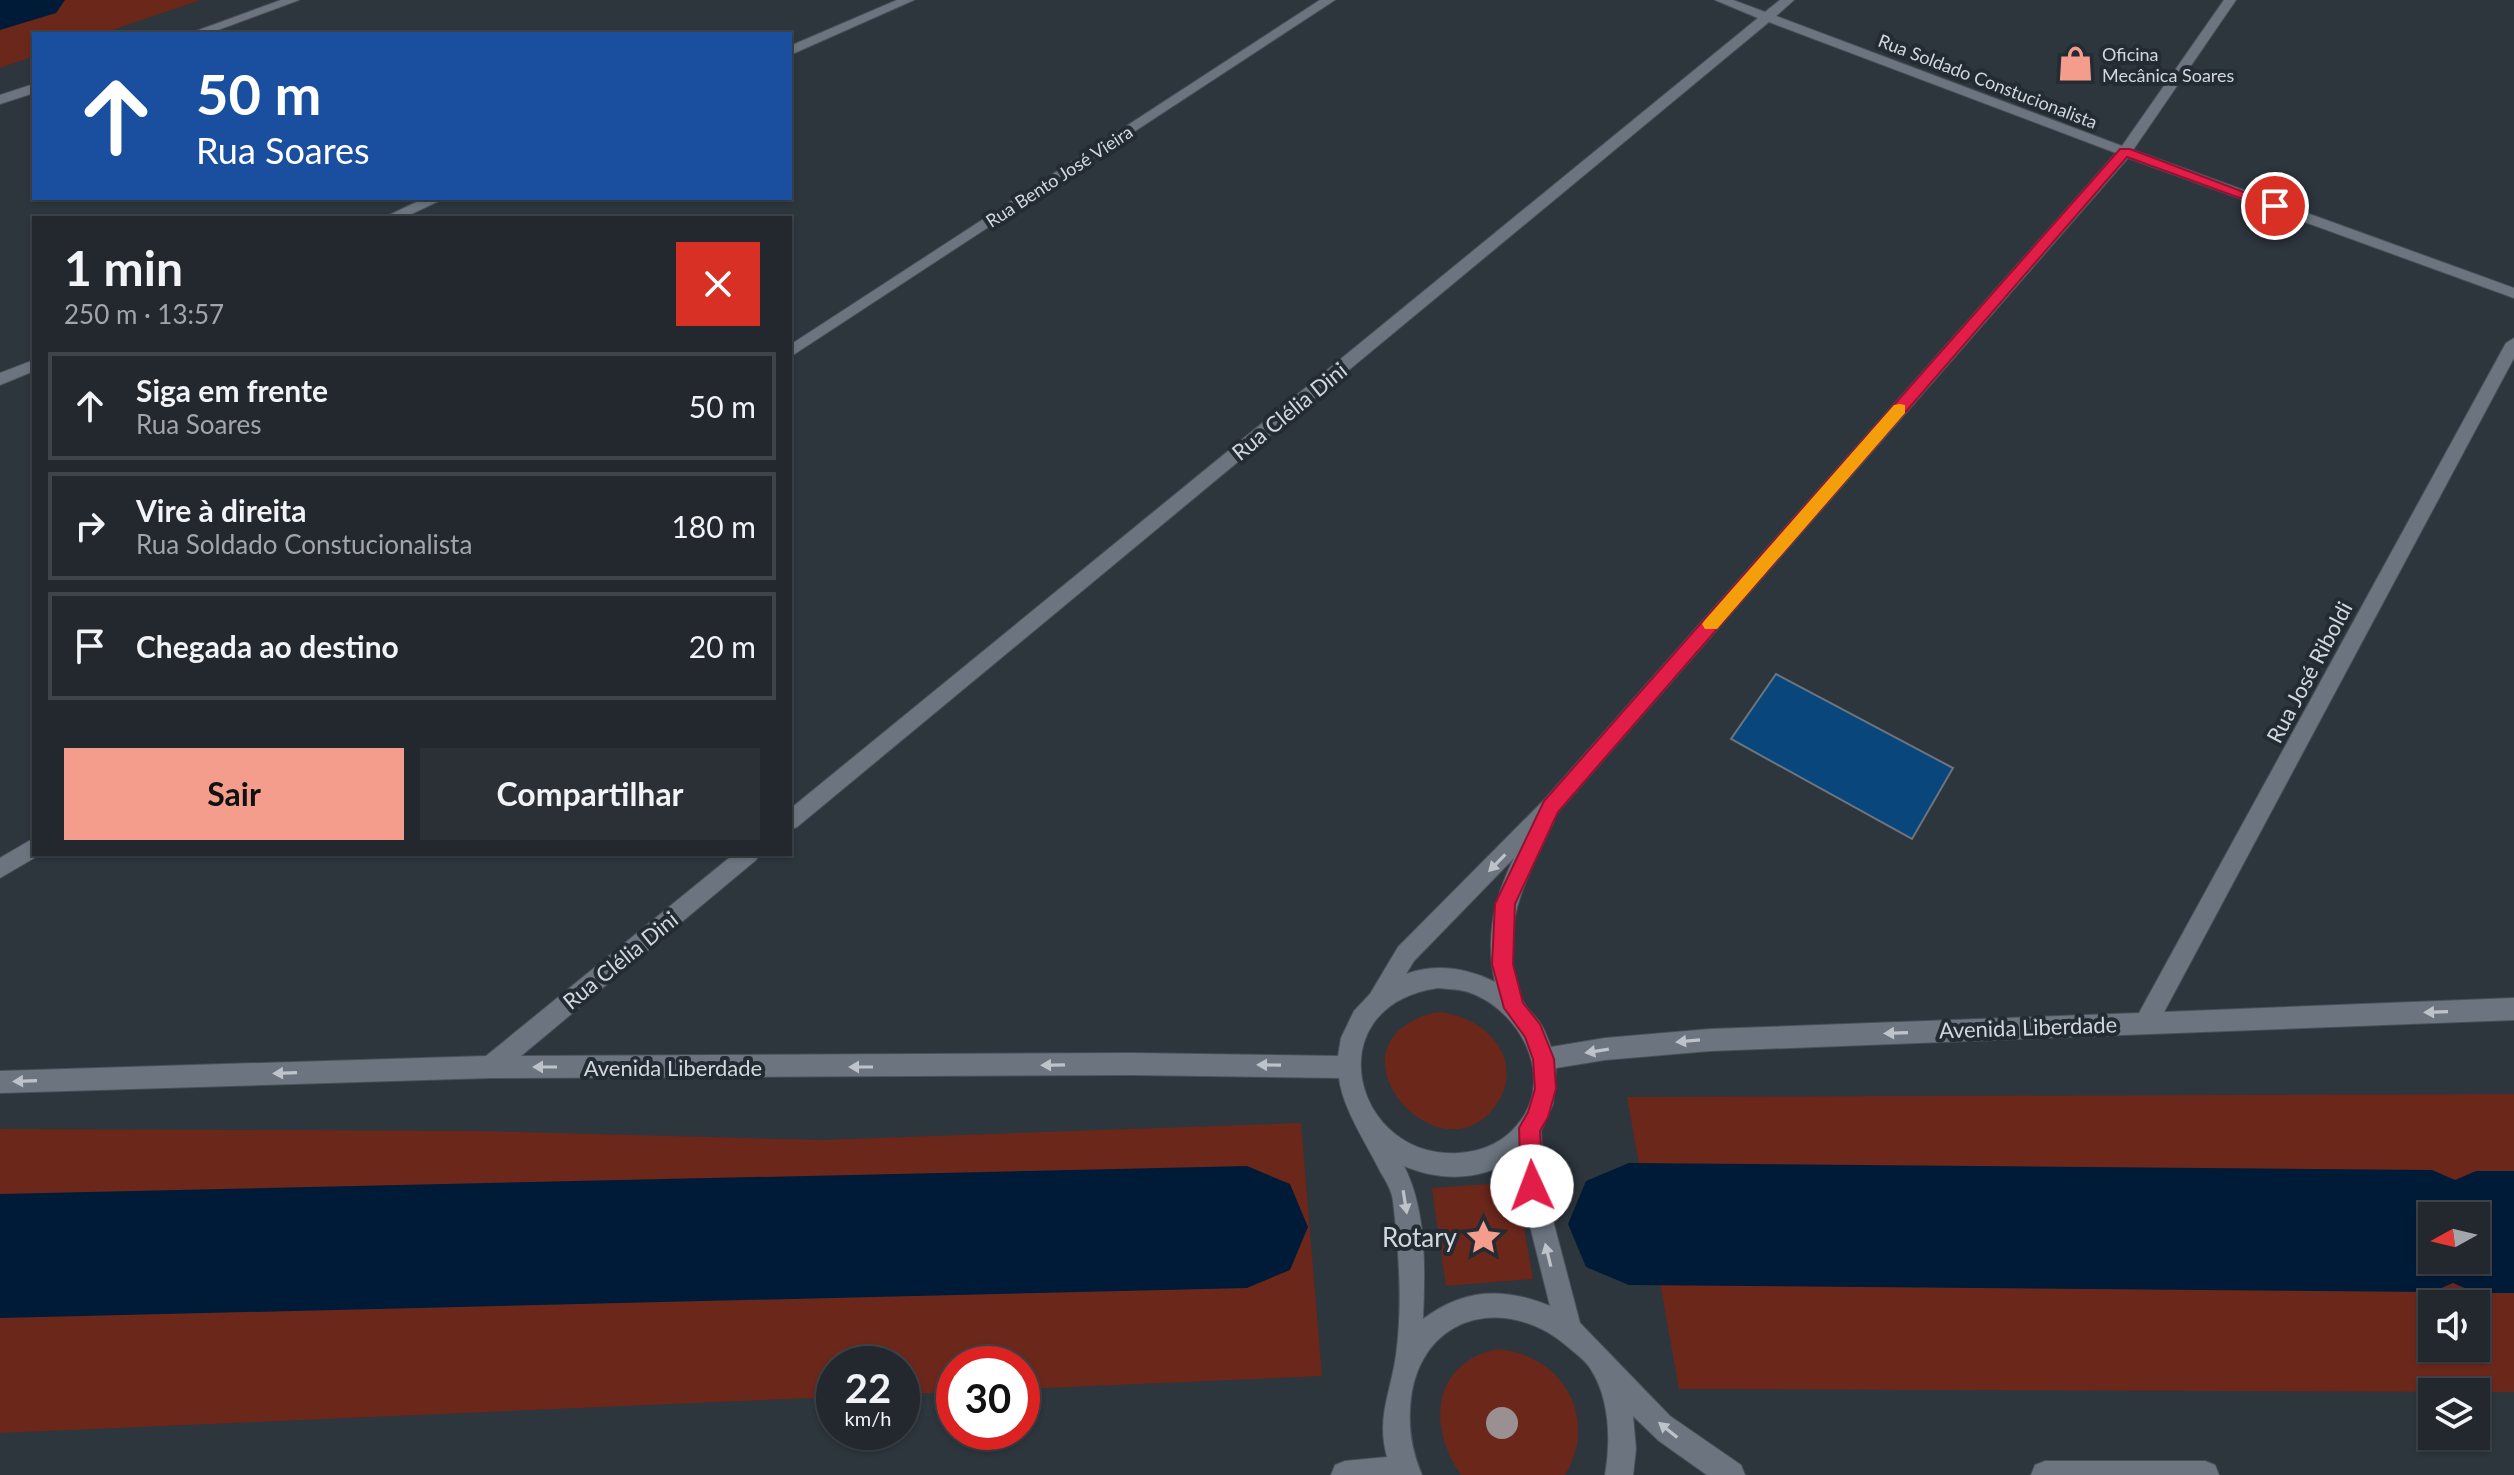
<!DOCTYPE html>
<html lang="pt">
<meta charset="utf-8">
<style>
body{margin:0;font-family:Lato,sans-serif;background:#2a3036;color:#f1f3f6;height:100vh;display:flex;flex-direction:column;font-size:30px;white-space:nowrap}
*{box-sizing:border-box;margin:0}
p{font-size:26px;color:#a2a6aa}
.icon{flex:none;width:44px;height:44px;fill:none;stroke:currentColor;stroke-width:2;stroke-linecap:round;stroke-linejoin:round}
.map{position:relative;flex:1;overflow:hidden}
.side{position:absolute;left:32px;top:216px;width:760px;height:640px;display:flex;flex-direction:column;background:#22282e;border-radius:0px;box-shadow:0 2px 6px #0004,0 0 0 2px #3f444a}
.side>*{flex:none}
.hud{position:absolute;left:32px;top:32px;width:760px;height:168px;border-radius:0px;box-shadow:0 2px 6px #0004,0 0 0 2px #3f444a;background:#1a4fa0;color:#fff;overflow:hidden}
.needle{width:52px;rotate:262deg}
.fabs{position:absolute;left:2418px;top:1202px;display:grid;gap:16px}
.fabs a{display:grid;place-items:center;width:72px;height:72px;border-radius:0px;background:#22282e;box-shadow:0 2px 6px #0004,0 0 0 2px #3f444a;font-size:40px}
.speed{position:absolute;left:816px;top:1346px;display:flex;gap:16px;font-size:40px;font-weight:700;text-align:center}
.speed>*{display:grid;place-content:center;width:104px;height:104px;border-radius:50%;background:#22282e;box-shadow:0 2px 6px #0004,0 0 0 2px #3f444a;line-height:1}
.speed small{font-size:20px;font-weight:400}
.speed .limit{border:12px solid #d22;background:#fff;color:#111}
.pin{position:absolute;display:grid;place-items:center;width:68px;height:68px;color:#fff;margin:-34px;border:4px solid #fff;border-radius:50%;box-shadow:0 2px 8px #0007}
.me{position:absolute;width:88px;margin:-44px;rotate:358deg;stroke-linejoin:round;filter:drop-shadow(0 0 6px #0008)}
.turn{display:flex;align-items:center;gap:28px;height:168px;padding:0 32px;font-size:36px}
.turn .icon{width:104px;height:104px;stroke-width:2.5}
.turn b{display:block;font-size:56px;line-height:68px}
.round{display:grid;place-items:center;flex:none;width:84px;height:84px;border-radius:0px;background:#2a3036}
.headline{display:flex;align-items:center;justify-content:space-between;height:136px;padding:0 32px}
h1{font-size:48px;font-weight:700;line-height:60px}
.action{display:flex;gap:16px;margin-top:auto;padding:16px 32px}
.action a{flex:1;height:92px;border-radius:0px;background:#f49d8c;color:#111;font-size:32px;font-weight:700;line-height:92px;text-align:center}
.action a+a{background:#2a3036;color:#f1f3f6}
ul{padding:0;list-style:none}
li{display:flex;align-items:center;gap:24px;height:108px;margin:0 16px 12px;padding:0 16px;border:4px solid #3f444a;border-radius:0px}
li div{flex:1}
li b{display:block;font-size:30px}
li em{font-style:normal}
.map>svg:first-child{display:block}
.green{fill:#6c271b;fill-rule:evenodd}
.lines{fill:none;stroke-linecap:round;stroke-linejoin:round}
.river{fill:#001b37;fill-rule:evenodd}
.building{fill:#08467b;stroke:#6c757f;stroke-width:2}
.minor-casing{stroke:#4a5058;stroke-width:2}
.minor{fill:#6c757f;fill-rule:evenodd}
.tree{fill:#9a9091}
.oneway{fill:#bec3ca}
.route{fill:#e11d48;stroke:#92132f;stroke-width:2}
.slow{fill:#f59e0b}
.labels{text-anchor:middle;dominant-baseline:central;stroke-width:8;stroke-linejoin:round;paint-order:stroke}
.far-poi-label{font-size:18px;fill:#d2d7dd;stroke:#232b33;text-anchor:start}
.far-street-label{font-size:18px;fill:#d2d7dd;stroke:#232b33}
.street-label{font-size:22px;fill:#d2d7dd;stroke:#232b33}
.near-poi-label{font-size:26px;fill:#d2d7dd;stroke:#232b33;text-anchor:end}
</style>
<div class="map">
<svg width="2514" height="1475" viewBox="0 0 2514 1475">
<rect width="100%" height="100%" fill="#2d353d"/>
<path class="green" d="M0 0H201L100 34H34V56L0 68Z
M1437 1012C1486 1015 1530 1062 1493 1109 1436 1181 1316 1041 1437 1012Z
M2514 1094V1392L1679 1389 1627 1097ZM2432 1216H2476V1260H2432ZM2432 1304H2476V1348H2432Z
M1301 1123 1322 1376 1022 1389V1364H954V1392L902 1394V1364H834V1397L0 1433V1129L480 1131 821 1140Z
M1516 1182 1533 1279 1446 1286 1432 1188Z
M1497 1349C1562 1354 1600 1418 1565 1475H1461C1427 1427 1432 1363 1497 1349Z"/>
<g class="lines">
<path class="river" d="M0 0H65L56 13 0 30Z
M1629 1163 2432 1170 2455 1180 2476 1171H2514V1293H2476L2453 1283 2432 1292 1629 1285 1586 1267 1568 1224 1586 1181ZM2432 1216H2476V1260H2432Z
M1247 1166 1290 1184 1308 1227 1290 1270 1247 1288 0 1318V1194Z"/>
</g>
<path class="building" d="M1776 674 1953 768 1912 839 1731 739Z"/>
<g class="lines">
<defs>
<path id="minor" d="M281 0H299L207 34H188Z
M897 0H914L790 55V46Z
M1320 0H1335L790 357V345Z
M1715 0H1733L1765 12 1780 0H1794L1776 16 2122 146 2224 0H2236L2133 150 2514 288V298L2128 158 1553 818 1554 821C1526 880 1495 931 1522 999 1526 1009 1535 1015 1541 1024 1545 1031 1548 1039 1551 1047L1605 1038 1710 1029 2139 1013 2506 343 2514 338V358L2164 1012 2514 998V1020L1710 1051 1605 1060 1556 1068 1553 1104 1541 1131 1544 1186 1580 1323 1670 1416 1741 1465 1745 1475H1707L1659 1441 1633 1416 1636 1449 1633 1475H1605C1611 1441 1610 1398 1590 1368 1585 1360 1575 1353 1568 1347 1511 1297 1428 1310 1412 1391 1407 1421 1410 1447 1422 1475H1331L1335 1465 1345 1461 1387 1457C1376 1417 1391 1392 1396 1355 1403 1305 1399 1251 1393 1201 1392 1191 1386 1181 1381 1173 1367 1144 1343 1110 1339 1078L1131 1075 490 1078 0 1093V1071L486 1056 734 854H760L756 860 521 1056 1131 1053 1338 1056 1341 1038 1354 1011 1370 994 1398 947 1544 800 2116 153 1769 22 797 827 790 830V809L1758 18ZM1514 858C1494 898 1485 938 1495 982 1467 968 1436 963 1406 974L1414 961ZM1438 988C1448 989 1459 989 1468 992 1517 1008 1555 1073 1521 1120 1506 1141 1485 1151 1459 1153 1353 1160 1314 1006 1438 988ZM1518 1156 1520 1186 1550 1306C1504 1287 1464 1288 1423 1319 1425 1269 1427 1211 1404 1166 1442 1182 1484 1181 1518 1156Z
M34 84V93L0 104V95Z
M425 198H445L403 218H383Z
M34 360V371L0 385V373Z
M34 838V854H41L0 878V858Z
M2045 1461H2205L2215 1465 2219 1475H2031L2035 1465Z"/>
</defs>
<use href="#minor" class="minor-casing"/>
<use href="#minor" class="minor"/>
</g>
<circle class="tree" cx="1502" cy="1423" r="16"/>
<defs><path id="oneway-solid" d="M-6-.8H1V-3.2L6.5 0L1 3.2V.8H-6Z" transform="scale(2)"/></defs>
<g class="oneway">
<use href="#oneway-solid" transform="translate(1497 863) rotate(134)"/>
<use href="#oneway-solid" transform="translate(2436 1012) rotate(178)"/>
<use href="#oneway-solid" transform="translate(1896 1033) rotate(178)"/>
<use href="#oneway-solid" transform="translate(1688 1041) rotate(175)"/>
<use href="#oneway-solid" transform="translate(1597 1051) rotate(171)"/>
<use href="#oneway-solid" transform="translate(1053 1065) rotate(179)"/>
<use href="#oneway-solid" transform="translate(1269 1065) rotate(-179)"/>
<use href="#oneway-solid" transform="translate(545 1067) rotate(-180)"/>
<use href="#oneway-solid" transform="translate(861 1067) rotate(-180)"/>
<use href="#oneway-solid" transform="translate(285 1073) rotate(178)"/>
<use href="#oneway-solid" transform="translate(25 1081) rotate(178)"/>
<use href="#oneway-solid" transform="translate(1405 1202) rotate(81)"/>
<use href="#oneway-solid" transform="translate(1548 1255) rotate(-104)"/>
<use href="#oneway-solid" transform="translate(1668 1430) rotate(-141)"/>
</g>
<path class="route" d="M2120 149H2130L2281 206 2270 209 2127 157 1558 812 1515 904 1513 964 1523 1003 1540 1024 1554 1059 1556 1089 1548 1117 1540 1131 1543 1186 1540 1194 1532 1197 1524 1194 1521 1186 1519 1128 1528 1112 1535 1089 1533 1059 1525 1037 1504 1008 1492 964 1495 904 1544 801Z"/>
<path class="slow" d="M1900 404 1905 405V413L1717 629H1705L1702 624 1705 620 1894 405Z"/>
<defs>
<symbol id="shop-bare" viewBox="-9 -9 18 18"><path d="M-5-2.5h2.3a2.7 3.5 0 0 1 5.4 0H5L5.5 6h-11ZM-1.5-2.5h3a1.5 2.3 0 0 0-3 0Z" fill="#f49d8c" stroke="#232b33" stroke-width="2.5" paint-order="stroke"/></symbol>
<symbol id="sight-bare" viewBox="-9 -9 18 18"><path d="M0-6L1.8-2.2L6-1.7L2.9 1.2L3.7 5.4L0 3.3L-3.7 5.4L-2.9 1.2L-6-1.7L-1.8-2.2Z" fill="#f49d8c" stroke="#232b33" stroke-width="2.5" paint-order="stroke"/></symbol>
</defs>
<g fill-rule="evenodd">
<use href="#shop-bare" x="2050" y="38" width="51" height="51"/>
<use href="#sight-bare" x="1458" y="1212" width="51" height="51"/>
</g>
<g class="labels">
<g class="far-poi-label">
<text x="2102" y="54">Oficina<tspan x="2102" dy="21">Mecânica Soares</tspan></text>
</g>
<g class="far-street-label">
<text transform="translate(1988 81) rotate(21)">Rua Soldado Constucionalista</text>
<text transform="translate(1059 176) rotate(-33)">Rua Bento José Vieira</text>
</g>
<g class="street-label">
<text transform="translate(1289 411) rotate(-39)">Rua Clélia Dini</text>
<text transform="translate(2309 672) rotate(-62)">Rua José Riboldi</text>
<text transform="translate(620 960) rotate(-39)">Rua Clélia Dini</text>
<text transform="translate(2028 1027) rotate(-2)">Avenida Liberdade</text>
<text x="673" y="1067">Avenida Liberdade</text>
</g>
<g class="near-poi-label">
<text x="1457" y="1237">Rotary</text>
</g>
</g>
</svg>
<div class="fabs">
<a><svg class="needle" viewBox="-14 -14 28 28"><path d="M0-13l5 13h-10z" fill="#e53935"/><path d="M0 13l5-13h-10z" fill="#a2a6aa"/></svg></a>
<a><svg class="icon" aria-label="sound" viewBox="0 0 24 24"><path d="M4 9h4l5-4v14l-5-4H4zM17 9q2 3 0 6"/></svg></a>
<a><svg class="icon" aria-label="layers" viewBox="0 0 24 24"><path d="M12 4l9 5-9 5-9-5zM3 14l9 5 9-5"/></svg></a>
</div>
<div class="speed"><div>22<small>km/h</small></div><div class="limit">30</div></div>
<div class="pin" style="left:2275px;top:206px;background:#d93025"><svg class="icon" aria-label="arrive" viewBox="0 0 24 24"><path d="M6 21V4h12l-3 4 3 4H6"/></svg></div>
<svg class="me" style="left:1532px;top:1186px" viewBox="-20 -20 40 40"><circle r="19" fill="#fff"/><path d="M0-13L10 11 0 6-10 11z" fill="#e11d48"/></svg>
<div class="hud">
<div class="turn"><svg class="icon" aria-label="ahead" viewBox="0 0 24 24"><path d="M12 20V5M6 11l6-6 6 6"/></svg><div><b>50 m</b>Rua Soares</div></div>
</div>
<section class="side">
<div class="headline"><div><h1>1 min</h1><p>250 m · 13:57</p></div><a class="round" style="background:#d93025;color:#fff"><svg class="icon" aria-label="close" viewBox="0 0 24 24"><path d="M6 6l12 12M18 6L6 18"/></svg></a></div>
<ul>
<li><svg class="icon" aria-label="ahead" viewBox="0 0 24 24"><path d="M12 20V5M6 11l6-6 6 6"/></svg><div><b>Siga em frente</b><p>Rua Soares</p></div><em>50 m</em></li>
<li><svg class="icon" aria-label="right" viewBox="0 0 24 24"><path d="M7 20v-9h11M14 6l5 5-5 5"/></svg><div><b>Vire à direita</b><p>Rua Soldado Constucionalista</p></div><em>180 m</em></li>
<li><svg class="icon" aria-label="arrive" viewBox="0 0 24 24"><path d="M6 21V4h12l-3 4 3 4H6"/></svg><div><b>Chegada ao destino</b></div><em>20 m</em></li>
</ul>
<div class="action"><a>Sair</a><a>Compartilhar</a></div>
</section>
</div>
